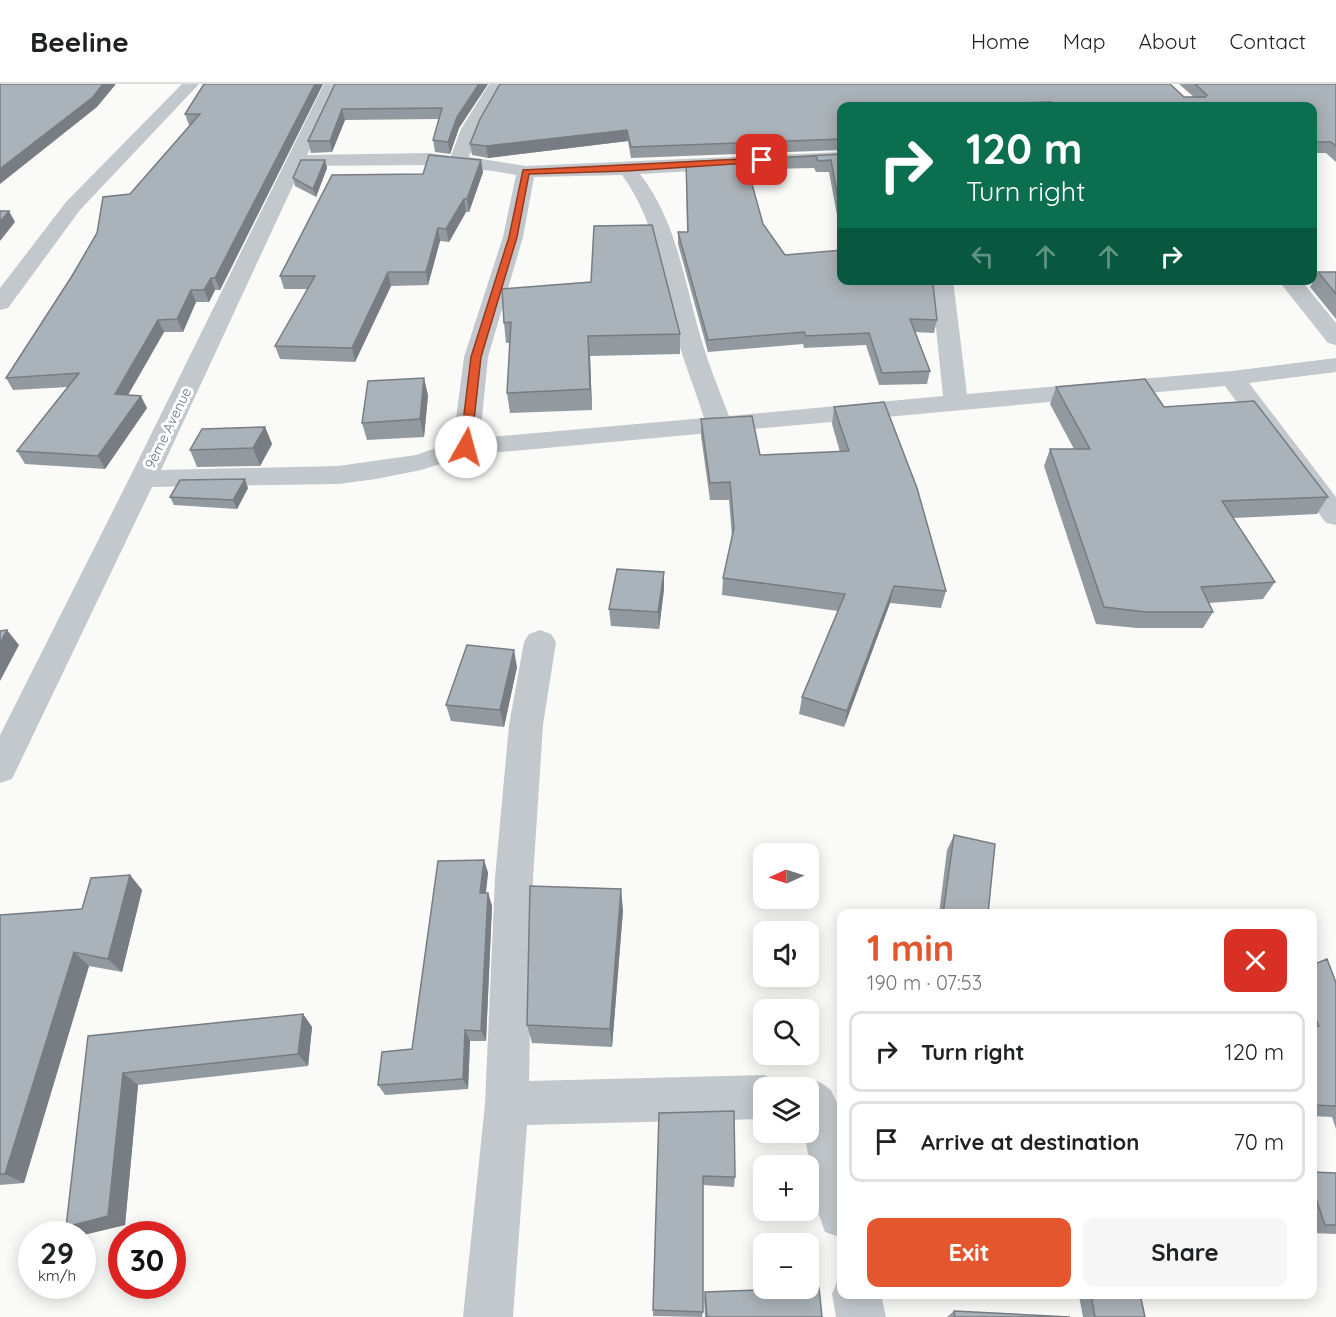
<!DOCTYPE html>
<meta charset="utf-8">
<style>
body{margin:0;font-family:Quicksand,sans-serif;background:#f6f6f6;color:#202124;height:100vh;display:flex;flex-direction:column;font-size:22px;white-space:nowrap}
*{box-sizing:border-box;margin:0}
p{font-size:20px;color:#757577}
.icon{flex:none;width:33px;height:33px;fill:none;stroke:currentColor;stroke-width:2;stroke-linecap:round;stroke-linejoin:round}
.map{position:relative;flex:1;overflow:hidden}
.drawer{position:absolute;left:837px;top:825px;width:480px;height:390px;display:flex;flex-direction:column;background:#fff;border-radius:12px;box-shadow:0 3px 15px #0003}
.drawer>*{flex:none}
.top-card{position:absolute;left:837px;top:18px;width:480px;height:183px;border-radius:12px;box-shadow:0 3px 15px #0003;background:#0b6e4f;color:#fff;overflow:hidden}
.needle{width:39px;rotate:267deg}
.fabs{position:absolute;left:753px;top:759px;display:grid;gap:12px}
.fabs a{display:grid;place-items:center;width:66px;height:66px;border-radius:12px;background:#fff;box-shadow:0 3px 15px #0003;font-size:30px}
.speed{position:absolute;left:18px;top:1137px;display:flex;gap:12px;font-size:30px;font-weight:700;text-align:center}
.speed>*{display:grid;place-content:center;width:78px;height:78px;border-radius:50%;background:#fff;box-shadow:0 3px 15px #0003;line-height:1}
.speed small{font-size:15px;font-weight:400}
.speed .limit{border:9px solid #d22;background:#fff;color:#111}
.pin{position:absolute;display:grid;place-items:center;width:51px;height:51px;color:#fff;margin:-26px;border-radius:12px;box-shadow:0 3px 9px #0006}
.me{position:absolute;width:66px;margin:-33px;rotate:7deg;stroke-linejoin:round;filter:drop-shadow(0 0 4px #0008)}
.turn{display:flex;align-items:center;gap:21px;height:126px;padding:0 30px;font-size:27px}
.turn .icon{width:78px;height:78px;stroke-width:2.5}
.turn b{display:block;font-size:42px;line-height:51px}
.lanes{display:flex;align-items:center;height:57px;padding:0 30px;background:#0003;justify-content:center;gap:30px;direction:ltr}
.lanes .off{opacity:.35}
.round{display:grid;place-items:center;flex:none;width:63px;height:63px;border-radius:12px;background:#f6f6f6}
.headline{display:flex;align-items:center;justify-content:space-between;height:102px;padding:0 30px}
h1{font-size:36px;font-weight:800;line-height:45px;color:#e4572e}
.primary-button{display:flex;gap:12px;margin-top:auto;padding:12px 30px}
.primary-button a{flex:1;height:69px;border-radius:12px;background:#e4572e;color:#fff;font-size:24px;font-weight:800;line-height:69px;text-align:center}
.primary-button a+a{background:#f6f6f6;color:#202124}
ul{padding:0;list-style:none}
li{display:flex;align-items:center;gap:18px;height:81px;margin:0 12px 9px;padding:0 18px;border:3px solid #e0e0e0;border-radius:12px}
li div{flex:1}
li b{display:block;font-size:22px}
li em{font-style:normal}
header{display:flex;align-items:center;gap:36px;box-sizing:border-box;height:84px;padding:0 30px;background:#fff;border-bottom:2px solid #e0e0e0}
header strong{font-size:28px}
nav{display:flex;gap:33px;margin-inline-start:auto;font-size:21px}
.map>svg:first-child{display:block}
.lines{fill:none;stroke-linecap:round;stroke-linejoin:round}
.street{fill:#c3c8cc;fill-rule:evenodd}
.wall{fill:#929a9f}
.shaded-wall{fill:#777d82}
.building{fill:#aab3b9;stroke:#777d82;stroke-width:1.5}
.route{fill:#e4572e;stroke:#94391e;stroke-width:1.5}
.labels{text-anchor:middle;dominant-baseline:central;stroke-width:6;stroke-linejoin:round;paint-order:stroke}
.far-street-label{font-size:14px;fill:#657683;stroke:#fff}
</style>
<header>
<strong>Beeline</strong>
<nav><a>Home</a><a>Map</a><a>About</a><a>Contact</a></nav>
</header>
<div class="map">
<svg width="1336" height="1233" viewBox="0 0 1336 1233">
<rect width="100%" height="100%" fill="#fafaf8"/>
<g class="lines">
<path class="street" d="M182 0H199L80 126 8 224 0 226V204L66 118Z
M324 0H340L307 71 429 69 451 72 461 45 489 0H505L479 45 469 73 526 82 842 68V79L640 90C675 135 683 190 698 244 706 274 718 303 729 332L943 312 931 196H953L967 310 1232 287 1336 274V288L1249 299 1336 413V441L1326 439 1225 302 469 371 421 386 376 395 338 400 152 403 12 695 0 699V651L129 395ZM429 81 493 87 516 91 503 153 464 273 453 358 416 371 338 382 161 386 302 82ZM622 91C657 139 660 190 675 246 683 276 695 305 704 334L480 354 488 273 523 153 534 93Z
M1278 196H1301L1336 239V261L1328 259Z
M540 546 551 550 556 558 543 641 533 794 529 997 764 991 779 998 782 1004H764V1035L527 1041 513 1233H463L485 1020 495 794 509 641 524 558 529 550Z
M808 993 823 1000 831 1006 842 1030V1154L825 1148 819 1131 804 1048H808V1004H791L793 1000Z
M842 1192V1210H881L886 1233H836L832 1210 839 1193Z"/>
</g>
<path class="wall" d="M204 0H323L220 206H215L209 218H196L183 248H164L128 311 147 324 105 385 25 380 17 367 69 303 13 306 6 294 130 110 190 41H189L185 30Z
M335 0H488L459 44 450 70 435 68 433 56 439 35 345 36 332 68 311 69 308 57Z
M500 0 1194 13 1179 0H1336V78L1326 69H1312V22H842V66L631 74 628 57 488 74 472 71 470 60Z
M842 70V158L829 88H816L814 84 771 85 772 74Z
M325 76 327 84 316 113 295 102 293 94Z
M686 78 763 140 785 171 937 236 934 249 914 248 930 287 927 300 879 301 866 261 804 264 803 260 708 268 678 160V148H687Z
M483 88 469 128H466L449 158 440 157 428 201 391 202 355 278 280 275 275 262 308 205H284L280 192 423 90Z
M1318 188H1336V235L1310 203Z
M502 205 680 250V270L590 272 592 326 510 329 507 309 510 259H506L504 239Z
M1056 303 1164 323 1328 413 1317 430 1233 434 1275 498 1263 515 1209 519 1213 528 1203 544H1137L1096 540 1044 382 1050 365H1074L1050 320Z
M428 311 424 353 367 356 362 339Z
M834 323 946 507 941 524 890 519 844 643 799 630 802 613 838 527 722 511 723 494 732 453 729 416H710L701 352V335L760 371 840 368 832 340Z
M265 343 272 360 260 382 197 383 190 366Z
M248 404 237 425 174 421 170 413Z
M664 488V505L659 545 611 542 609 525Z
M517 583 504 643 451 637 446 621Z
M954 751 988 830H939L947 766Z
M484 776 488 789 486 809H488L492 822 486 957H470L468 1005 385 1011 378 1001 412 965Z
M130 791 142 806 122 888 89 882 24 1099 0 1101V831L82 825Z
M623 826 612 963 532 959 527 941Z
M1312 881 1336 899V1045L1332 1033 1312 1032Z
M303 930 312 943 308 982 138 1001 125 1141 83 1151 66 1143 88 952Z
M659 1029 735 1093 734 1103 703 1101V1228L702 1233 653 1232Z
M1312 1088 1336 1089V1150L1312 1149Z
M705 1208 822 1233H705L704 1215Z
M1082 1210H1140L1145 1233H1083L1079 1212Z
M954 1227 1070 1233H947Z"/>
<path class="shaded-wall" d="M103 0H116L97 23 0 100V85Z
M315 0H323L220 206 215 194Z
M479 0H488L459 44 450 70 448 58 457 33Z
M342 25 345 36 332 68 330 57Z
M627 46 628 57 488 74 486 62Z
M325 76 327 84 316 113 313 105Z
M481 76 483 88 469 128 467 115Z
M464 115 466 128 449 158 446 145Z
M9 127 15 138 0 157V138Z
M438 144 440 157 428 201 426 188Z
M388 188 391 202 355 278 352 264Z
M211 194 215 206 209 218 204 206Z
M191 206 196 218 183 248 177 235Z
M158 236 164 248 121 323 115 310Z
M588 252 590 272 592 326 590 305Z
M424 294 428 311 424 353 420 335Z
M141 312 147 324 105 385 98 372Z
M265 343 272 360 260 382 253 364Z
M245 395 248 404 237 425 233 416Z
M664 488V505L659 545 658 528Z
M894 502 890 519 844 643 847 627Z
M7 546 19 561 0 597V559Z
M514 566 517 583 504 643 500 626Z
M484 776 488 789 484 821 480 809Z
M130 791 142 806 122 888 108 875Z
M621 805 623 826 612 963 610 945Z
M488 809 492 822 486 957 481 947Z
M74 868 89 882 24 1099 5 1090Z
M303 930 312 943 308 982 298 970Z
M465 946 470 957 468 1005 463 995Z
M123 989 138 1001 125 1141 83 1151 66 1143Z"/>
<path class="building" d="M0 0H103L93 13 0 85Z
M204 0H315L215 194H211L204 206H191L177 235 158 236 115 310 141 312 98 372 17 367 79 289 6 294 72 192 97 149 103 113 130 110 200 30H185Z
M335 0H479L457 33 448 58 433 56 442 24 342 25 330 57H308Z
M500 0H1170L1184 13H1205L1207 11 1195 0H1336V62L1331 58H1312V22H1054L1051 18 946 21 947 22H842V55L631 63 627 46 486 62 470 60 480 35Z
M842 70V137L831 76 818 77 816 72 772 74Z
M429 71 481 76 467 115H464L446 145 438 144 426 188H388L352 264 275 262 315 192H280L332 91 423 90Z
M745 75 763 140 785 171 842 166V196H931L933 201 937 236 910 235 930 287 882 289 869 249 806 252 804 248 708 256 678 148H688L686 78Z
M301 76H325L313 105 293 94Z
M0 127H9L0 138Z
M652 141 680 250 588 252 590 305 507 309 511 238 504 239 502 205 591 198 594 142Z
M1318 188H1336V210Z
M424 294 420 335 362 339 368 297Z
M1145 295 1164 323 1254 317 1328 413 1222 417 1275 498 1201 503 1213 528H1146L1104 523 1050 365H1090L1056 303Z
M884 318 917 404 946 507 894 502 847 627 802 613 845 510 723 494 734 444 730 398 710 399 701 335 752 332 760 371 849 367 834 323Z
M265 343 253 364 190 366 202 345Z
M245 395 233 416 170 413 180 396Z
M617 485 664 488 658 528 609 525Z
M7 546 0 559V547Z
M467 561 514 566 500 626 446 621Z
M954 751 995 760 988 830H943Z
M484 776 480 809H488L481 947 465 946 463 995 378 1001 382 968 412 965 438 777Z
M130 791 108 875 74 868 5 1090H0V831L82 825 91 794Z
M530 802 621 805 610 945 527 941Z
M1327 875 1336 899V1022L1312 1021V942H1319L1312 925V881Z
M303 930 298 970 123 989 108 1132 66 1143 88 952Z
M734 1027 735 1093 703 1092V1228L653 1226 659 1029Z
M1312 1088 1336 1089V1141H1325L1312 1103Z
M808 1204H819L822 1233H707L705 1208Z
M1091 1210H1140L1145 1233H1095Z
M954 1227 1070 1233H955Z"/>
<path class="route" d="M762 74H765V78L627 87 529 90 517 153 481 273 471 363 466 366 462 365 460 363 471 273 509 153 523 86Z"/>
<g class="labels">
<g class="far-street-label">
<text transform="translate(168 344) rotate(-64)">9ème Avenue</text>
</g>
</g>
</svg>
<div class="fabs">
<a><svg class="needle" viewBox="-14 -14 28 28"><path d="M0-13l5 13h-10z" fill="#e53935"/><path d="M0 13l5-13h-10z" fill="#757577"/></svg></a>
<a><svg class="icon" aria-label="sound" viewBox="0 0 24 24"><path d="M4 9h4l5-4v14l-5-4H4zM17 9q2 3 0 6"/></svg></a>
<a><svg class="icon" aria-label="search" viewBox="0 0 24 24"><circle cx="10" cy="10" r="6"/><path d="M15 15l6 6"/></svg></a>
<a><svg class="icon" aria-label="layers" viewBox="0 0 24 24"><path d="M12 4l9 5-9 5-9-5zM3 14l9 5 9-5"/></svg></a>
<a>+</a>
<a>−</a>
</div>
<div class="speed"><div>29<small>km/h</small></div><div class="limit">30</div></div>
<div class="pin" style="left:762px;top:76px;background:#d93025"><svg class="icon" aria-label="arrive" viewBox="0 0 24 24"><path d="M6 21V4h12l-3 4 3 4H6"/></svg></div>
<svg class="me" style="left:466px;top:363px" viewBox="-20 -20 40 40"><circle r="19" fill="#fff"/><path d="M0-13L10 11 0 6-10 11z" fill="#e4572e"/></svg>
<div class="top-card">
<div class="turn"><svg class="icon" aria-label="right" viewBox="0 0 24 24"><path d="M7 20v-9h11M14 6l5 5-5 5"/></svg><div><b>120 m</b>Turn right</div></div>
<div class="lanes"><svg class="icon off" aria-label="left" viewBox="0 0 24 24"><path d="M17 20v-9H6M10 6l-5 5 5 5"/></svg><svg class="icon off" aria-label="ahead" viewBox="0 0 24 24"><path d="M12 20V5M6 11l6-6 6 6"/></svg><svg class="icon off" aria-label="ahead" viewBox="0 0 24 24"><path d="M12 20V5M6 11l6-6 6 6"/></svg><svg class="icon" aria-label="right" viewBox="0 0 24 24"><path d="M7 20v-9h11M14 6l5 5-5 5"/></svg></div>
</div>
<section class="drawer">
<div class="headline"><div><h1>1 min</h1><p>190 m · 07:53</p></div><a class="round" style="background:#d93025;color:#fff"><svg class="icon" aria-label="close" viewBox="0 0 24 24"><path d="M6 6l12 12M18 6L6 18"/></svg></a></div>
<ul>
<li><svg class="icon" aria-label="right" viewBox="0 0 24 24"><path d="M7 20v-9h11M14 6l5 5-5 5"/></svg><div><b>Turn right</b></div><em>120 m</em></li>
<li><svg class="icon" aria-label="arrive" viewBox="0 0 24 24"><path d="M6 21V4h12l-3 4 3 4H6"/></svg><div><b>Arrive at destination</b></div><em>70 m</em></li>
</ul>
<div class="primary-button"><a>Exit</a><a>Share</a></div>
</section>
</div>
